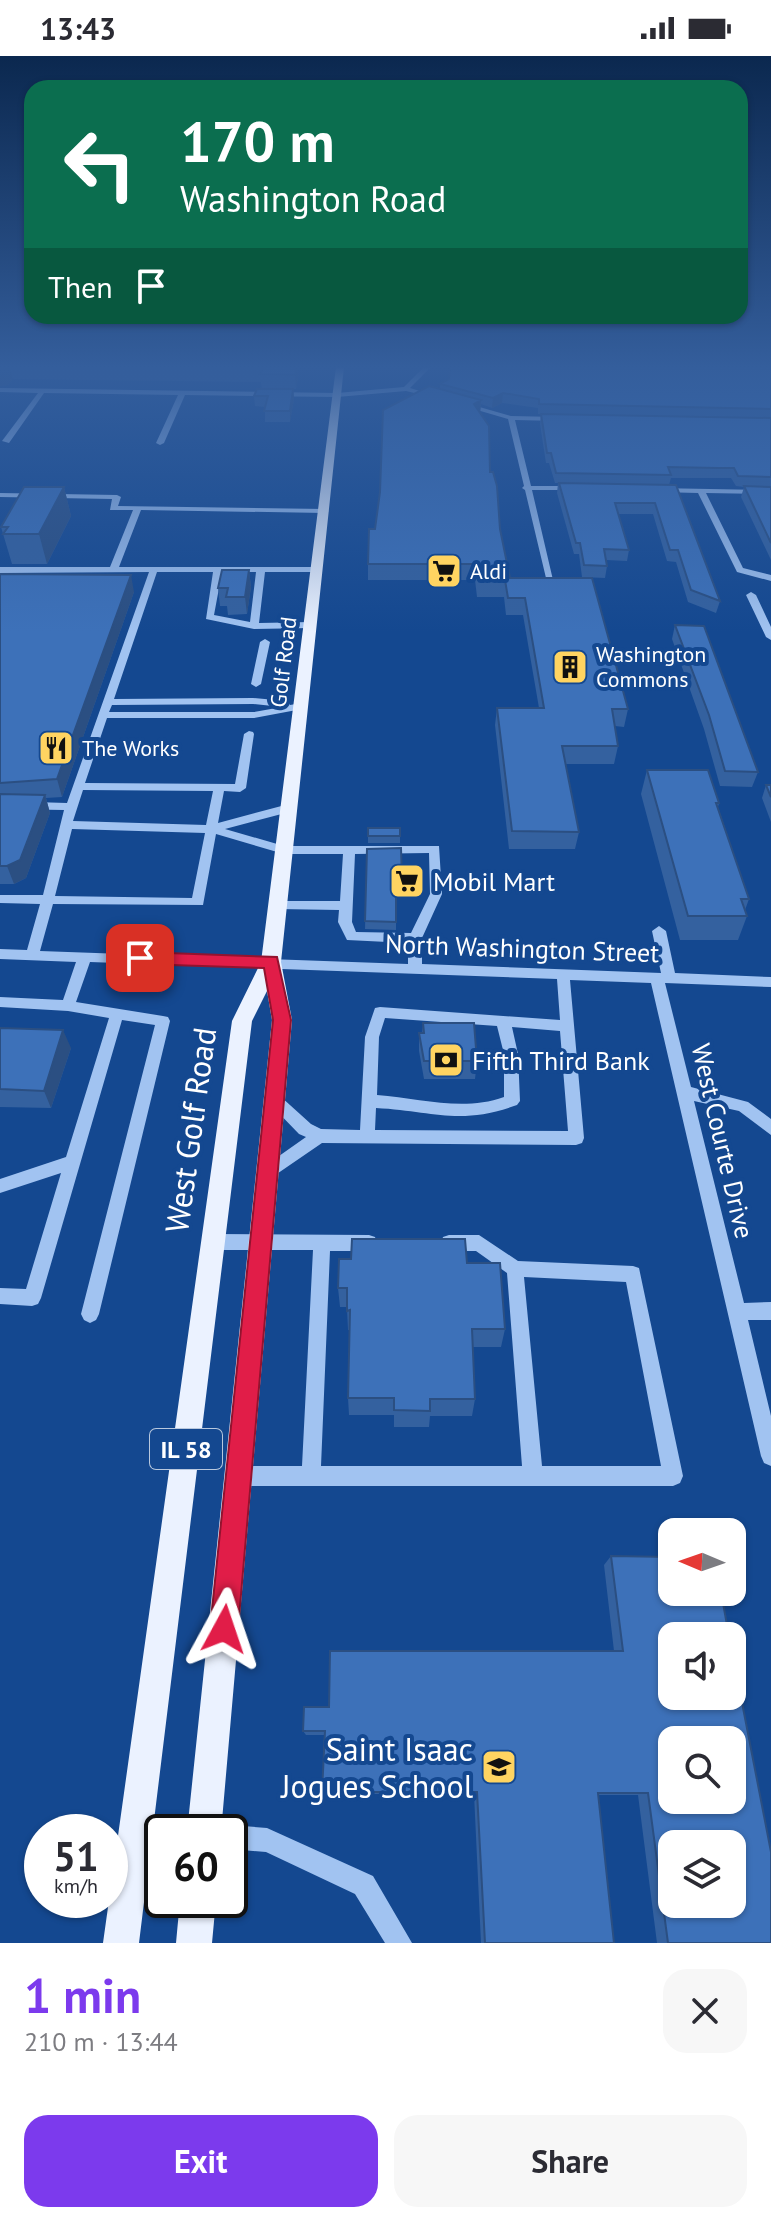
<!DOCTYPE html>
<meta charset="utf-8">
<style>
body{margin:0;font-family:"PT Sans",sans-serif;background:#f7f7f7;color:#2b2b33;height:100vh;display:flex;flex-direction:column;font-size:30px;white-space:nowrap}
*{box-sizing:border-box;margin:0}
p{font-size:26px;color:#7c7c81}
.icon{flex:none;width:44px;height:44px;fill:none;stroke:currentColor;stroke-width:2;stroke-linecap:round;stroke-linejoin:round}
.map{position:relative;height:1887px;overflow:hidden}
.panel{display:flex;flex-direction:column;background:#fff;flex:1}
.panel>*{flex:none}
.top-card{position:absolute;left:24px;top:24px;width:724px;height:244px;border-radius:24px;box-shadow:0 2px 6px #0004;background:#0b6e4f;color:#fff;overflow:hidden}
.needle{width:52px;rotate:272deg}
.buttons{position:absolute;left:658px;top:1462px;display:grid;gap:16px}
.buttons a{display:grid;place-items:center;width:88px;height:88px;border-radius:16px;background:#fff;box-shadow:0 2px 6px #0004;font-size:40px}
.speed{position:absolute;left:24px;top:1758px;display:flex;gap:16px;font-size:40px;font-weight:700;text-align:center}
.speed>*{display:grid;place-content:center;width:104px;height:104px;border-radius:50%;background:#fff;box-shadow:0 2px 6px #0004;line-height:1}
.speed small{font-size:20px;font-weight:400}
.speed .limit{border:4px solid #111;border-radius:12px;background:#fff;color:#111}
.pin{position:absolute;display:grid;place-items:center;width:68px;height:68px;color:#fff;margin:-34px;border-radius:16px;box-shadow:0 4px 12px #0006}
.me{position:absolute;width:88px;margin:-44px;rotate:5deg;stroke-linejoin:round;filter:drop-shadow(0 0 6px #0008)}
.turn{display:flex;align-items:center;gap:28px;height:168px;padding:0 24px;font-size:36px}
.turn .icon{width:104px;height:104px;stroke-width:2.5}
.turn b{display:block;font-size:56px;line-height:68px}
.then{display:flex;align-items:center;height:76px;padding:0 24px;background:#0003;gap:16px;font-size:30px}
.round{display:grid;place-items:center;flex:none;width:84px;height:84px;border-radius:24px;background:#f7f7f7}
.overview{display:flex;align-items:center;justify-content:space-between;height:136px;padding:0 24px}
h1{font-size:48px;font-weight:700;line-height:60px;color:#7c3aed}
.button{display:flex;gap:16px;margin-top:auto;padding:16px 24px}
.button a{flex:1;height:92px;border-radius:24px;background:#7c3aed;color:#fff;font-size:32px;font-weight:700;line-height:92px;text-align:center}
.button a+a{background:#f7f7f7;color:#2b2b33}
.status{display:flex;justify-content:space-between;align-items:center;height:56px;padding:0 40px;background:#fff;direction:ltr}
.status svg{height:22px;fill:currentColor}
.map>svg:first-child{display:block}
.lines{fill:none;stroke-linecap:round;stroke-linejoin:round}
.minor{fill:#a1c3f1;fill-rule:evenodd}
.major{fill:#ebf2ff;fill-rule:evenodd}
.wall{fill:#34619f}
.shaded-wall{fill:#2b4f82}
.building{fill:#3d71b9;stroke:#2b4f82;stroke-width:2;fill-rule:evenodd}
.route{fill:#e11d48;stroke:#92132f;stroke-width:2}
.labels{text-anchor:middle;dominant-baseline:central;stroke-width:8;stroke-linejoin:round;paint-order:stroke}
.far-poi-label{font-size:22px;fill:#fff;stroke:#144890;text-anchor:start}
.far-street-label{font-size:22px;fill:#fff;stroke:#144890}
.shield{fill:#144890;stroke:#b8c8de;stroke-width:2}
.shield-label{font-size:24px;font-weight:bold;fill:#fff}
.poi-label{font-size:26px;fill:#fff;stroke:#144890;text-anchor:start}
.street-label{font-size:26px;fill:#fff;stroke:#144890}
.near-street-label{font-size:32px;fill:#fff;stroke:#144890}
.near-poi-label{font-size:32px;fill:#fff;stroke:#144890;text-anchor:end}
</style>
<div class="status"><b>13:43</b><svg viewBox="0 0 49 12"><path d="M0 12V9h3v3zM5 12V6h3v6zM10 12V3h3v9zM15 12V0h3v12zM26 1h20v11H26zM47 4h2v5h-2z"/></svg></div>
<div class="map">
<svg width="771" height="1887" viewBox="0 0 771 1887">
<rect width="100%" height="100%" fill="#144890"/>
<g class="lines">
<path class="minor" d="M424 311H431L410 332 436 340V342L406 335 337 341 185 339 164 387 160 389 156 387 178 339 44 337 9 387 2 385 38 337 0 336V332L337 337 404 331Z
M462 346 511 360 559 361 562 363 559 365 515 364 531 430H575L579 432 575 434H532L553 524 546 522 525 434 522 432 524 430 508 363 460 349Z
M656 432 771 434V438L706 437 743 512 771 519V525L737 516 698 437 659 436 655 434Z
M0 437 117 439 121 441 118 450 325 453 329 455 325 457 141 454 119 511H321V515L318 516H265L259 567 311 566 316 569 311 572 254 573 206 563 213 516H157L114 643 253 642 286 645 290 646V649L302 647 307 650 302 653 254 662H107L85 727 235 728 244 678 249 675 253 676 254 678 246 732 240 736 224 735 218 767 289 748 295 752 293 755 225 773 284 790H439L442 838 422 882V908L661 917 652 875 659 870 666 875 675 917 771 921V931L665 927 691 1031 748 1046 771 1063V1079L739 1055 694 1045 744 1247 771 1246V1264H748L771 1360V1410L764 1407 761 1400 651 927 570 924 584 1082 582 1087 576 1089 322 1087 268 1124 262 1122 260 1117 262 1112 306 1081 299 1078 270 1048 267 1044 270 1040 275 1038 280 1040 311 1068 321 1073 360 1074 365 981 375 952 380 951 560 964 557 923 90 906 76 946 163 960 168 961 170 965 99 1258 96 1264 90 1267 84 1264 81 1258 155 969 122 964 41 1242 38 1248 32 1250 0 1248V1232L26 1233 61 1117 0 1137V1123L66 1101 109 962 68 955 0 951V941L63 944 76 906 0 903V893L27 894 40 848 0 847V839H43L64 754 0 753V745L67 747 149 516 0 517V511H110L133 454H110L112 443 0 441ZM222 516H256L250 566 214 559ZM253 648 282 651 254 656H109L112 649ZM83 734 213 735 206 769 73 765ZM72 773 205 777 192 842 55 840ZM216 778 284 798H343L340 845H278L272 849 278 853 339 854 338 866 347 884 408 887V908L40 895 53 848 203 849ZM429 797 430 838 411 877 356 876 352 866 355 798ZM385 962 497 970 504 998V1041C462 1056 420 1042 377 1039L379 981ZM512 971 560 975 568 1075 375 1074 376 1052C433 1055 460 1070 517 1049L520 1045 518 998Z
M751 536 756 539 771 571V584L766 581 746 539Z
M265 583 270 586 261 628 256 631 251 628 260 586Z
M213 1178 369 1179 375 1181 377 1187 375 1193 369 1195H330L321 1410H522L507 1217 476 1195H449L443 1193 441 1187 443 1181 449 1179H479L518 1205 633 1210 639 1212 683 1420 680 1427 673 1430H239L232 1427 229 1420 232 1413 239 1410H302L313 1194H213L207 1191 205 1186 207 1181ZM524 1221 626 1226 661 1410H542Z
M230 1769 267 1772 373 1820 412 1887H385L355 1838 266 1796 230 1793V1776H220L221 1772Z"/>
<path class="major" d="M336 311H344L281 906 292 964 221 1776H187L272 964 267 935 252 965 139 1887H103L232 965 261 906Z
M180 1844H216L212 1887H176Z"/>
</g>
<path class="wall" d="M0 311H300L296 333H262L261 326 13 323 8 329 0 330Z
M771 311V504L741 441 744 431 736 430 731 422H671L669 429 720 545 716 557 688 546 676 506 667 505 653 458H618L629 494 627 505 606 504 607 510 605 522 582 521 579 498H574L557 437 558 427H555L549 407H546L540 368 541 358 614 359 538 358V352L502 347 492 352 481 348 480 357 490 416 500 473 510 522 628 653 624 671 615 670 618 690 614 708H566L579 776 575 793H509L495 669 497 652H539L523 559H506L504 541H477L475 524H368V508L375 473 440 333V328Z
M293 333 294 343 290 366H265V351L255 350 254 340Z
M64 431 71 460 47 508H12L1 471Z
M249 514 251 531 247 558 228 559 227 550H220L218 532Z
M0 518 134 536 62 741 46 742 50 757 26 822 14 828H0Z
M675 569 758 716 752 731 720 730 704 673 672 583Z
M647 714 719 747 718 751 749 843 745 854 747 860 738 884H680L641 738Z
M766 729H771V766L762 742Z
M368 772H400V787H368Z
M401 792V834L396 833V874L365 873 367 793Z
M423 967 477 1005 475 1023H424L419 995V977H422Z
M0 972 71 992 51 1052 0 1051Z
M467 1207 505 1273 501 1291H473L475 1343 472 1360H430L429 1371H394V1359H349L348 1342 350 1274H348L347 1251H340L338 1232Z
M611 1500 771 1887H657L638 1739H598L614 1887H481L474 1738H324L322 1736 324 1679H306L303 1675 329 1651 614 1595 604 1509Z"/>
<path class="shaded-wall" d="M7 311H10L13 323 8 329 0 330V315Z
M297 311H300L296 333 295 319Z
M293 333 294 343 290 366V355Z
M503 337 502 347 492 352 493 342Z
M481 344 480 358 474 348Z
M64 431 71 460 47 508 39 478Z
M249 514 251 531 247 558 245 541Z
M131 519 134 536 62 741 57 723Z
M45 739 50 757 26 822 14 828 7 810Z
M63 974 71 992 51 1052 44 1035Z"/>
<path class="building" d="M250 311H297L295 319 260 318 263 312Z
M450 311H771V353L539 348V343L503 337 493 342 440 328 449 323Z
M429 330 481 344 474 348 489 370 490 416H493L497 430 500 473 510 522H592L628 653H612L618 690H562L579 776 512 775 497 652H544L525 542H508L505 524H478L476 508H368L369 473H375L380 436 383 354Z
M257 333H293L290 355H264L268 340H254Z
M541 358 771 362V421L738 420 734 412H718L668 411 671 419 556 417 551 397H547Z
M559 427 676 429 720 545 691 534 678 494H670L655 447H615L629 494 604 493 607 510 584 509 580 487H576Z
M744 430 771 431V487Z
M24 431H64L39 478H3L8 471H1Z
M222 514H249L245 541H226L228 532H218Z
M0 518 131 519 57 723 0 727Z
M675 569 704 570 758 716 725 715 709 659Z
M647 714H708L719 747H716L749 843H741L747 860H688Z
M766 729H771V741Z
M0 738 45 739 20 804 7 810H0Z
M368 772H400V780H368Z
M401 792 402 825H396V866L365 865 367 793Z
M423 967H474L477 1005H424L419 977H424Z
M0 972 63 974 44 1035 0 1033Z
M352 1183H465L467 1207H500L505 1273H472L475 1343H430V1355L394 1354V1342H348L350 1254 347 1255V1232H338L339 1203H351Z
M611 1500 672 1501V1536H721L729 1580H672V1640H732V1595L771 1796V1887H668L648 1737H598L614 1887H485L477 1736H322L325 1675H303L304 1651H329L330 1595H623ZM672 1684H732V1744H672ZM672 1788H732V1848H672Z"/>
<linearGradient id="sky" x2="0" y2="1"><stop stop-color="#0b284f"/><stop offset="0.54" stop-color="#345e9c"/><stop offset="1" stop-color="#345e9c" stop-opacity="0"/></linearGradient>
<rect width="771" height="576" fill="url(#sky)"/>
<path class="route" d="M140 896 277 901 291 964 238 1573 234 1583 224 1587 214 1583 210 1573 273 964 264 912 140 908 132 902Z"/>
<defs>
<symbol id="supermarket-square" viewBox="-11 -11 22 22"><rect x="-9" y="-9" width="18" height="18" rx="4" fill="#ffd461" stroke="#144890"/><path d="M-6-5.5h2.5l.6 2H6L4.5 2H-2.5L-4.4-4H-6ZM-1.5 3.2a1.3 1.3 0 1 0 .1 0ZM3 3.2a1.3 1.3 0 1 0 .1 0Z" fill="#111"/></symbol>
<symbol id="building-square" viewBox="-11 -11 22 22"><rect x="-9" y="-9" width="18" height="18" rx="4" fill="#ffd461" stroke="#144890"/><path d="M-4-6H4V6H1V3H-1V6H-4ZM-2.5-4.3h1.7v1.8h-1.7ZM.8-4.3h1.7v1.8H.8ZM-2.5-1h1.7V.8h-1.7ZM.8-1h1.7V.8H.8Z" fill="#111"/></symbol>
<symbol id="restaurant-square" viewBox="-11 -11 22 22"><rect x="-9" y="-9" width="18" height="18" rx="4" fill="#ffd461" stroke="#144890"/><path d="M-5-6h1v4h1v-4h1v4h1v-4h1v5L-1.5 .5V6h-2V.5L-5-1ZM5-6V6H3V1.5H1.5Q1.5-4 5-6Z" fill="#111"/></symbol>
<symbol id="bank-square" viewBox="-11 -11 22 22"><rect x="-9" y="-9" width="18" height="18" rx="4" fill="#ffd461" stroke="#144890"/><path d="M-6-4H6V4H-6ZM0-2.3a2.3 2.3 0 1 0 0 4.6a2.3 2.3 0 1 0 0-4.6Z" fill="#111"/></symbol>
<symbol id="school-square" viewBox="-11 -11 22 22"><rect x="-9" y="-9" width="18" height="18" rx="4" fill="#ffd461" stroke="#144890"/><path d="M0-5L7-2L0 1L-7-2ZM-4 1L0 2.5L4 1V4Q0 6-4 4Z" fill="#111"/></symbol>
</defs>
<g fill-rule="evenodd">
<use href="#supermarket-square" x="424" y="495" width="40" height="40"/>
<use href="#building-square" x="550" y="591" width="40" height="40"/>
<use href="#restaurant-square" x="36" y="672" width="40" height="40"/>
<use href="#supermarket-square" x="387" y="805" width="40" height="40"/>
<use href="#bank-square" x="426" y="984" width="40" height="40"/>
<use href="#school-square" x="479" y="1691" width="40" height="40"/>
</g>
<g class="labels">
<g class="far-poi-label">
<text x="470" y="515">Aldi</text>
<text x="596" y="598">Washington<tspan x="596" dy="25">Commons</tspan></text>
<text x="82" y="692">The Works</text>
</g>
<g class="far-street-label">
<text transform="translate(283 606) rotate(-83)">Golf Road</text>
</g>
<rect class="shield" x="150" y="1373" width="72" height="40" rx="6"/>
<g class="shield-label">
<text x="186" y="1393">IL 58</text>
</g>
<g class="poi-label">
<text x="433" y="825">Mobil Mart</text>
<text x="472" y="1004">Fifth Third Bank</text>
</g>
<g class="street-label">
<text transform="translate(522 892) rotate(2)">North Washington Street</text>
<text transform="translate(723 1085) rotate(77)">West Courte Drive</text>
</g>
<g class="near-street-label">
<text transform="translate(190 1074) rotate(-82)">West Golf Road</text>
</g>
<g class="near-poi-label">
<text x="473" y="1693">Saint Isaac<tspan x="473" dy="37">Jogues School</tspan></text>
</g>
</g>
</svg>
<div class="buttons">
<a><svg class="needle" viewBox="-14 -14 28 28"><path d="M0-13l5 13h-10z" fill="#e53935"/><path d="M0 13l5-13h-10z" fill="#7c7c81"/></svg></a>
<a><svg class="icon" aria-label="sound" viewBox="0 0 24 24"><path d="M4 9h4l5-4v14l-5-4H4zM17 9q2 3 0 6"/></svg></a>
<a><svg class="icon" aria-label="search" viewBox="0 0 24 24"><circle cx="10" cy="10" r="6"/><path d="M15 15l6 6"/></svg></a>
<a><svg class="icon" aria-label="layers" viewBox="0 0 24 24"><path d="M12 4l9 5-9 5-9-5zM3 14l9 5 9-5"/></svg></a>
</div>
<div class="speed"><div>51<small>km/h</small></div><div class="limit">60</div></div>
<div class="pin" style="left:140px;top:902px;background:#d93025"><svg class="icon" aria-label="arrive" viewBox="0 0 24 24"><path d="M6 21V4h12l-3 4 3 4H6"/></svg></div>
<svg class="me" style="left:224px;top:1573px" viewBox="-20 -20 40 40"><path d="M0-17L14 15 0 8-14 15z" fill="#e11d48" stroke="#fff" stroke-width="4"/></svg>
<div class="top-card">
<div class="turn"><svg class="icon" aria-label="left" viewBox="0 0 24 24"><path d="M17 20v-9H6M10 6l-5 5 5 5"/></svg><div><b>170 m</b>Washington Road</div></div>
<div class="then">Then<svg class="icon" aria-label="arrive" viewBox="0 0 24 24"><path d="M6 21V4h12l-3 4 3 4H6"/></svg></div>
</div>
</div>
<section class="panel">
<div class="overview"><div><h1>1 min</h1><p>210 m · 13:44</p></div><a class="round"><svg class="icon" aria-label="close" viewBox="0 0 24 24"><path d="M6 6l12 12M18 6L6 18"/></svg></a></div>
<div class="button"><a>Exit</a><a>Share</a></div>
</section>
